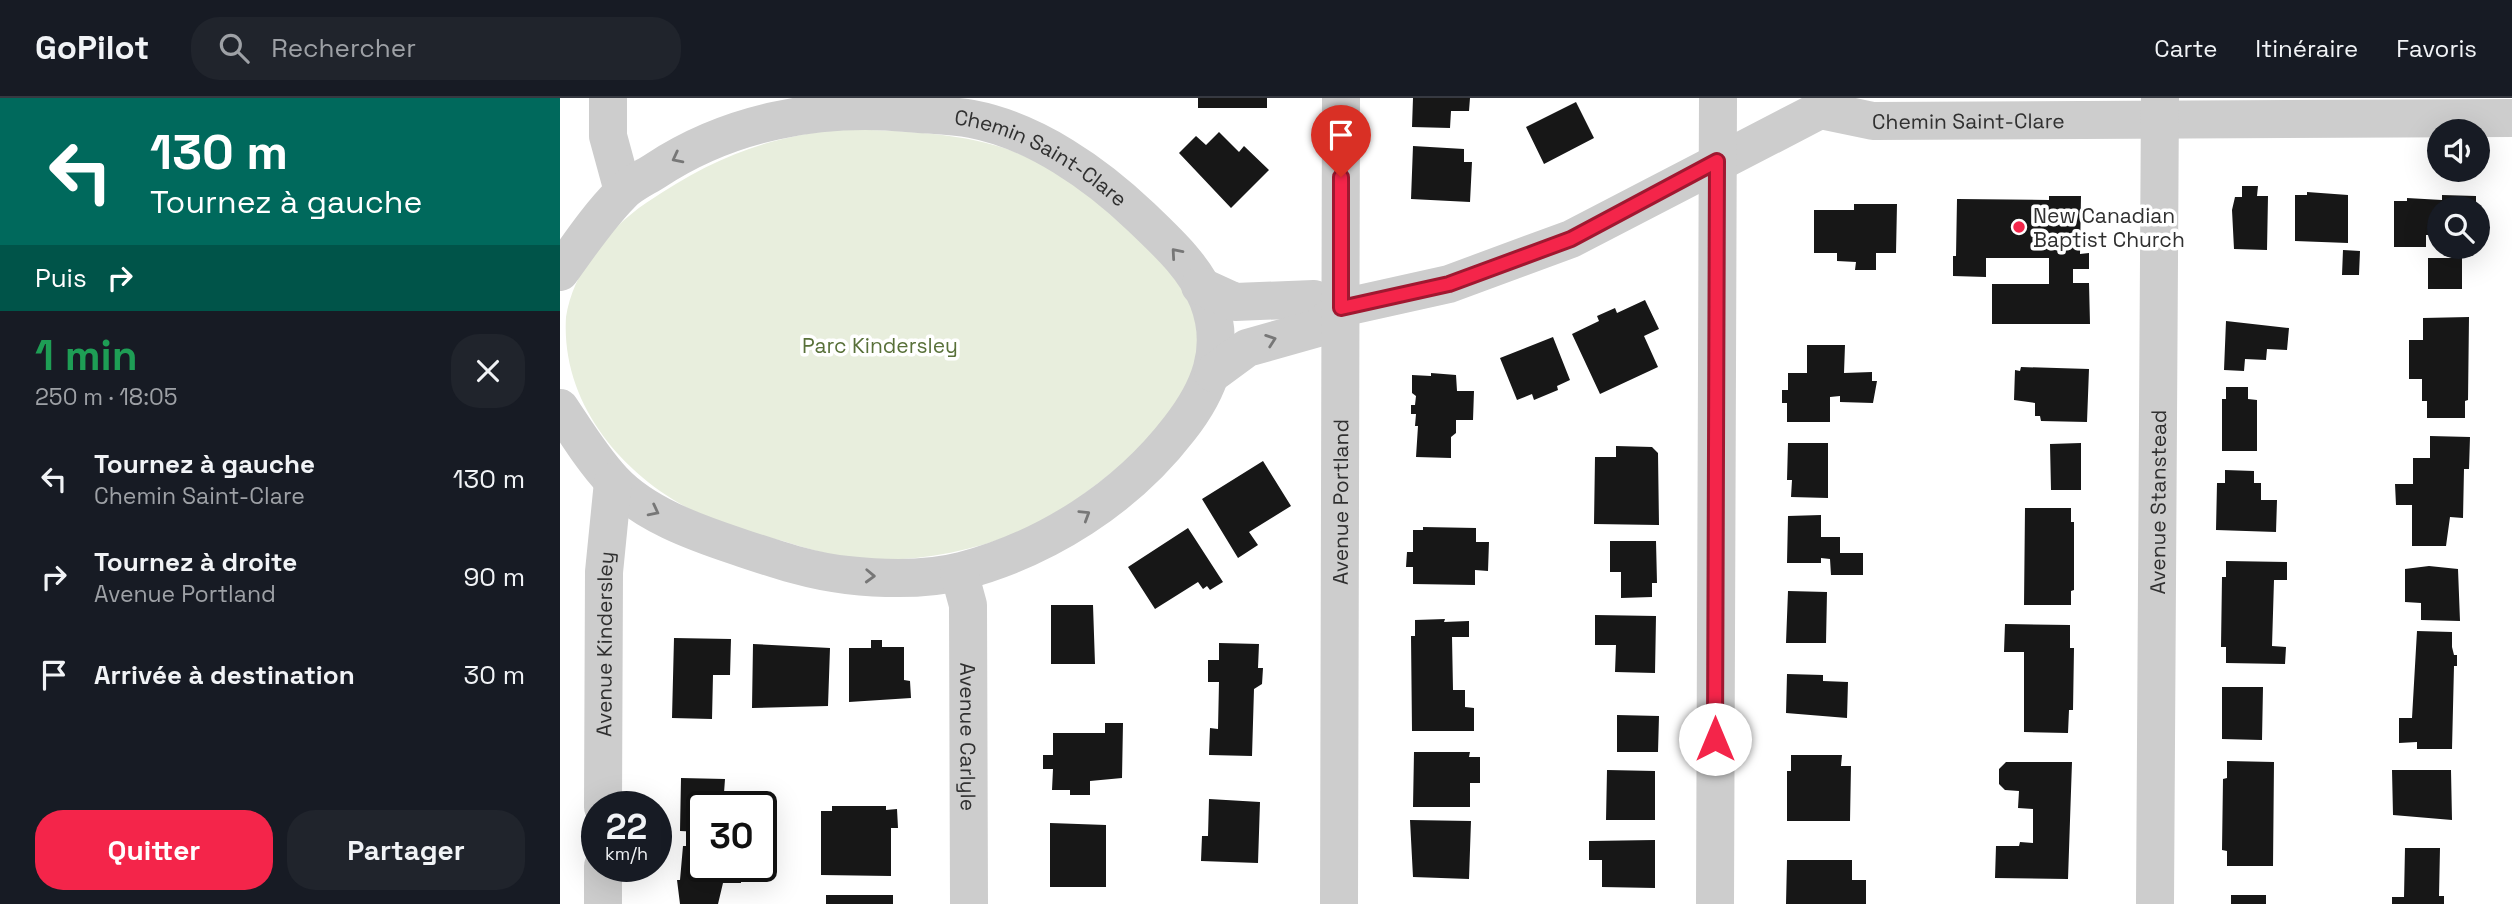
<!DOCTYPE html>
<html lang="fr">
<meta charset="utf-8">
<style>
body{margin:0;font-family:"Space Grotesk",sans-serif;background:#20242c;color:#f1f3f6;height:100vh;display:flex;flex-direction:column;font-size:26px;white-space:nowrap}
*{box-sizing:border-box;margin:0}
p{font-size:23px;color:#9ea1a6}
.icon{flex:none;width:38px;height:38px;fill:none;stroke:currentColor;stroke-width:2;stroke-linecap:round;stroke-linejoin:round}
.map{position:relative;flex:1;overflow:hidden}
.sheet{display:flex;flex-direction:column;background:#171b24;width:560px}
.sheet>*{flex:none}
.banner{background:#00695c;color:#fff;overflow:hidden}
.fabs{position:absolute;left:1867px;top:21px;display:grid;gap:14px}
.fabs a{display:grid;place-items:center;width:63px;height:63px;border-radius:50%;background:#171b24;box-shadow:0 7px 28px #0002;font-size:35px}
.speed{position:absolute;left:21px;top:693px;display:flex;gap:14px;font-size:35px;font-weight:700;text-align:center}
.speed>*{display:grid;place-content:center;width:91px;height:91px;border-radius:50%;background:#171b24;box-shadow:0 7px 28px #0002;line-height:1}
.speed small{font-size:18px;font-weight:400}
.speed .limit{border:4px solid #111;border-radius:10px;background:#fff;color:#111}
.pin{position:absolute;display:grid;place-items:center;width:60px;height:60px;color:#fff;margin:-72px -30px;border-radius:50% 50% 50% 0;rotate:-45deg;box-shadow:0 0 7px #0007}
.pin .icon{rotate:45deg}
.me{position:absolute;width:77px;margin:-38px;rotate:0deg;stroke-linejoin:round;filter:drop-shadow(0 0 5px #0008)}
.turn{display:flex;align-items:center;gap:24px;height:147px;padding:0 35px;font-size:32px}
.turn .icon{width:91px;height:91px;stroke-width:2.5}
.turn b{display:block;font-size:49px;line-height:60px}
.then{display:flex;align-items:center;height:66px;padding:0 35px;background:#0003;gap:14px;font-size:26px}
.round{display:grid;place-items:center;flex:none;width:74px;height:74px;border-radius:28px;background:#20242c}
.summary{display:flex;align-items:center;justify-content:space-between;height:119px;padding:0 35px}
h1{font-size:42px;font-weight:600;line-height:52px;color:#1e9e55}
.cta{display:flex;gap:14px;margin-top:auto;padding:14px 35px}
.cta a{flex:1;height:80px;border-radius:28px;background:#f4254a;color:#fff;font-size:28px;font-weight:600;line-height:80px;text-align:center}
.cta a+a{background:#20242c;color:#f1f3f6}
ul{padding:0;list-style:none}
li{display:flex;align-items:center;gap:21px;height:98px;padding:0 35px}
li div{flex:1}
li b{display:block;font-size:26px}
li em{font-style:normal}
header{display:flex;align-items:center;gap:42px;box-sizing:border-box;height:98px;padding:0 35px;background:#171b24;border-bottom:2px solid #363941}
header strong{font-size:33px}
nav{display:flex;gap:38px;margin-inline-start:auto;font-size:24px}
.search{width:490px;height:63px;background:#20242c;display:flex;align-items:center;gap:18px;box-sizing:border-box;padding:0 24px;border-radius:28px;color:#9ea1a6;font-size:26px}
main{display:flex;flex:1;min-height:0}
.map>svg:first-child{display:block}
.green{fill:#e8eedd}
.building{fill:#171717}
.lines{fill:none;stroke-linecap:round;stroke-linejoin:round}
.minor{stroke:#cdcdcd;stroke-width:38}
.oneway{stroke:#777}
.route-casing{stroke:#9f1830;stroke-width:18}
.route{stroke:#f4254a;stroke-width:12}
.poi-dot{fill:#f4254a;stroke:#fff;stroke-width:2.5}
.labels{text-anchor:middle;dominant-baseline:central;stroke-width:7;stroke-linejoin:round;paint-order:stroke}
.street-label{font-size:21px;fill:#303030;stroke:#fff}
.poi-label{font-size:21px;fill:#303030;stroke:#fff;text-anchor:start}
.park-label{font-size:21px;fill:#587039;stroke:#fff}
</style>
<header>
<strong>GoPilot</strong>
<div class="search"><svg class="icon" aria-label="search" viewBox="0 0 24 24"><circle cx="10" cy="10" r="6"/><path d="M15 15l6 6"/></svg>Rechercher</div>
<nav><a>Carte</a><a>Itinéraire</a><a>Favoris</a></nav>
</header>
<main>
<section class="sheet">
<div class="banner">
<div class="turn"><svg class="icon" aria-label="left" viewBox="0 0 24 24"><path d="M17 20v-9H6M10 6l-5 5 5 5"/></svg><div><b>130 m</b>Tournez à gauche</div></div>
<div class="then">Puis<svg class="icon" aria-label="right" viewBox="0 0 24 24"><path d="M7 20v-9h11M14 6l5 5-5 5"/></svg></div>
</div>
<div class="summary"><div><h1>1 min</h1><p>250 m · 18:05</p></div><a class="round"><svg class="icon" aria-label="close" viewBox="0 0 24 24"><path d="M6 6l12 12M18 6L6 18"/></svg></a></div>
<ul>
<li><svg class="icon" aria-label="left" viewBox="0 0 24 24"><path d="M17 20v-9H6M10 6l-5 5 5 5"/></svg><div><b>Tournez à gauche</b><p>Chemin Saint-Clare</p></div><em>130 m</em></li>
<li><svg class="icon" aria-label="right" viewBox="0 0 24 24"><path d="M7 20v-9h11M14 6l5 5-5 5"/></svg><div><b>Tournez à droite</b><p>Avenue Portland</p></div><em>90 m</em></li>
<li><svg class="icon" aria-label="arrive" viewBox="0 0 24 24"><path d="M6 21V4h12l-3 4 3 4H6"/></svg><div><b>Arrivée à destination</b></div><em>30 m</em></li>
</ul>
<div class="cta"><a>Quitter</a><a>Partager</a></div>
</section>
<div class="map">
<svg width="1952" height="806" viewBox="0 0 1952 806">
<rect width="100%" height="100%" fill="#fff"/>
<path class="green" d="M287 31C337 33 395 34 444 50 506 71 553 116 599 161 608 170 621 180 626 192 636 213 639 234 636 257 628 319 570 361 524 396 468 440 392 461 321 462 286 462 255 453 223 443 204 438 185 434 166 427 80 397 0 317 6 219 13 173 48 131 86 105 153 60 205 38 287 31Z"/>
<path class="building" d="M638 0H707V10H638Z
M853 0H910L909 13H891L890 30 852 29Z
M1016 4 1034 40 984 66 966 29Z
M659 34 679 54 684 48 709 72 671 110 619 55 636 38 646 47Z
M853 48 904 51V64H912L910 104 851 101Z
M1682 88H1698L1697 98H1708L1707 152 1674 151 1672 112 1675 99H1682Z
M1747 94 1788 97V145L1735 143V97H1747Z
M1882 97 1916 98V110H1880V137H1866V149H1834V103H1847V100L1882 102Z
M1489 98H1521L1520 156 1529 155V171H1513V185H1529L1530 226H1432V186H1489V160H1426V179L1393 178V158H1396L1397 101 1489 102Z
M1294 106H1337L1336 155H1316V172H1295L1296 164 1277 163V155H1254V112H1294Z
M1783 152 1800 153 1799 177H1782Z
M1868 160H1902V191H1868Z
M1085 202 1099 231 1084 238 1098 269 1040 296 1012 236 1039 223 1037 218 1055 210 1057 215Z
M1909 219 1908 302 1905 303V320H1867V303H1862V281H1849V242H1863V220Z
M1666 223 1729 230 1727 252 1707 251 1706 262 1685 261 1684 273 1664 272Z
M993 239 1010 282 997 288 998 292 974 302 972 296 957 302 940 260Z
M1247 247H1285L1284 275 1312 274V283H1317L1313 305 1280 304V298L1270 299V324H1227V305H1222V292H1228V275H1247Z
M1461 269 1529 271 1527 324 1481 323 1480 318H1475V305L1454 302 1455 272 1460 273Z
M871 275 896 277 897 293H914L913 322H896V335L891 339V360L856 359 858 328H855L856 316H851V307H855L856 298 852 295V277L871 278Z
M1666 289H1688V301L1697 302V353H1662V301H1666Z
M1870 338 1910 339 1909 371H1904L1903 420 1890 419 1886 448H1852V407H1836L1835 386H1853V360H1870Z
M1228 345H1268V400L1231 399 1232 382H1227Z
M1521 345V392H1491L1490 346Z
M1056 348 1092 349 1098 355 1099 427 1034 426 1035 359H1056Z
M703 363 731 408 689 434 698 447 678 460 642 401Z
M1665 372 1694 373V385H1701V402H1717L1716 434 1656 432 1657 385H1665Z
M1465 410H1511V424H1514V492L1511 493V507H1464Z
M1261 417V439H1280V455H1303V477H1271L1270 461 1261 460V465H1227L1228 418Z
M863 429 916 430V444H929L928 473 915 472V487L853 486V469H846L847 454H853V432H863Z
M628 430 663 484 650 492 647 488 643 491 638 484 595 511 568 469Z
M1050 443H1096L1097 485H1092V499L1061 500V474H1050Z
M1666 463 1727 464V482H1714L1712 548 1726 549 1725 566 1666 565V549H1661L1662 479H1666Z
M1869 468 1898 471 1900 523 1861 522V505L1845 504V471Z
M1228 493 1267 494 1266 545H1226Z
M491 507H533L535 566H491Z
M1035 517 1096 518 1095 575 1055 574 1056 547H1035Z
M885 521 884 524 909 523V539H892L893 592H905V609L914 610V633H852L851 538H855V522Z
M1445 526 1510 527V550H1514L1513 612H1509L1508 635 1464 634V554H1444Z
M1857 533 1892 534V549L1894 557H1897V568H1894L1892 651H1857V644L1839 645V620H1852Z
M114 540 171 541 170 577H153L152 621 112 620Z
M311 542H322V549H344V582L350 583 351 600 289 604V550H311Z
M659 545 699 546 698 570H703L702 586 694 591 692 658 649 657 650 630 658 631 659 584H648V562H659Z
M193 546 270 550 268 608 192 610Z
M1227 576 1263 577V583L1288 584 1287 620 1226 615Z
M1662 589H1703L1702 642 1662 641Z
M1057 617 1099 618 1098 654H1057Z
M545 625H563L562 680 530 683V697H510V692H492L493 671H483V657H493V635H545Z
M854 654H910L909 659H920V685H910V709H853Z
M1231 657H1282L1281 668H1291L1290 723H1227V673H1231Z
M1667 663 1714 664 1713 768H1667V753L1662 752 1663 681 1667 680Z
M1446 664H1512L1508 781 1435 780 1436 748H1459L1460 744 1473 745V711L1458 710 1459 693 1445 692 1439 686V671Z
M1047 672 1095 673V722H1046Z
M1832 672H1891L1892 722 1833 717Z
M121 680 165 681 164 695 172 696V700L215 698V738H201V709H142V734L120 733Z
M649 701 700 704 698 765 641 763 642 738H648Z
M272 708H326V712L337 711 338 730H331V778L261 777V713H272Z
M850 722 911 723 909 781 853 779Z
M490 725 546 727V789H490Z
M1095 742V790L1042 789V762H1029V743Z
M123 748H142V768H181V785H163L158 806H120L117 782H120Z
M1845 750H1880L1879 798H1884V806H1832V799H1844Z
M1227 762H1292V782H1306V806H1226Z
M266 797H333V806H266Z
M1671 797H1706V806H1671Z"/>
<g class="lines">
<g class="minor">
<path d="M48 0V38L63 93"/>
<path id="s1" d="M0 174C19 148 38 119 61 96 70 86 84 80 95 73 169 24 259 7 347 15 368 17 391 17 412 21 475 33 536 76 581 119 606 143 635 169 648 202 667 251 649 293 619 331 566 400 486 451 402 473 367 482 323 481 287 477 249 473 212 460 176 448 134 434 84 416 53 383 33 362 16 334 0 310"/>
<path d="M640 188 675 204 754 201 781 210"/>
<path id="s2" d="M653 275 687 250 758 230 781 210 889 186 1011 141 1260 12 1313 23 1952 20"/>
<path id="s3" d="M399 474 408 507 409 806"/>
<path id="s4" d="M43 709 44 474 53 384"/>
<path d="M43 806V768"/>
<path id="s5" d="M779 806 781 0"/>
<path d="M1155 806 1158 0"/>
<path id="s6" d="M1595 806 1600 0"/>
</g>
</g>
<defs><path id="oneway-chevron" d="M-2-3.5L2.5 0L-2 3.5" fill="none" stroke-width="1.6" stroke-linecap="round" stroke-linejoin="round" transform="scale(1.75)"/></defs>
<g class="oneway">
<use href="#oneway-chevron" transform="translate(117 60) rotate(153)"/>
<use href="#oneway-chevron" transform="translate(616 155) rotate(-131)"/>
<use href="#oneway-chevron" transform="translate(711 242) rotate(-19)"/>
<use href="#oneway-chevron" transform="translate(94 413) rotate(27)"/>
<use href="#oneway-chevron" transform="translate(525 417) rotate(-32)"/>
<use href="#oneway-chevron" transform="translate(310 478) rotate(2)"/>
</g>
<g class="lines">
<defs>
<path id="route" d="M781 79V210L889 186 1011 141 1157 63 1155 641"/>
</defs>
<use href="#route" class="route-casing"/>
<use href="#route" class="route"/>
</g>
<circle class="poi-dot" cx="1459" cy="129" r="7"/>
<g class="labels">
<g class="street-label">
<text stroke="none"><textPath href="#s2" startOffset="817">Chemin Saint-Clare</textPath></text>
<text stroke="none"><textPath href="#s1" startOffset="548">Chemin Saint-Clare</textPath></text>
<text stroke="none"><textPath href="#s5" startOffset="402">Avenue Portland</textPath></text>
<text stroke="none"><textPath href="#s6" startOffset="402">Avenue Stanstead</textPath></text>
<text stroke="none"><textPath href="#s4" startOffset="163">Avenue Kindersley</textPath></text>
<text stroke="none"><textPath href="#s3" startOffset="166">Avenue Carlyle</textPath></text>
</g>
<g class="poi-label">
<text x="1473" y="117">New Canadian<tspan x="1473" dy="24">Baptist Church</tspan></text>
</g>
<g class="park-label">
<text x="320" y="247">Parc Kindersley</text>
</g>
</g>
</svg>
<div class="fabs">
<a><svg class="icon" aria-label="sound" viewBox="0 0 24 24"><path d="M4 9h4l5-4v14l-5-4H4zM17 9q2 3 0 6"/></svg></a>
<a><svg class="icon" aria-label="search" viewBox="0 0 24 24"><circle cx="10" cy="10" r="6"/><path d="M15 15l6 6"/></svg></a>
</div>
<div class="speed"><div>22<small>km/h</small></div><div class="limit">30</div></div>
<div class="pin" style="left:781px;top:79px;background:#d93025"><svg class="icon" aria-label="arrive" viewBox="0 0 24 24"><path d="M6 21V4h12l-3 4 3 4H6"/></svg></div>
<svg class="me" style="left:1155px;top:641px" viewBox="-20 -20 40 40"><circle r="19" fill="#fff"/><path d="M0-13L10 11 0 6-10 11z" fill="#f4254a"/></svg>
</div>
</main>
